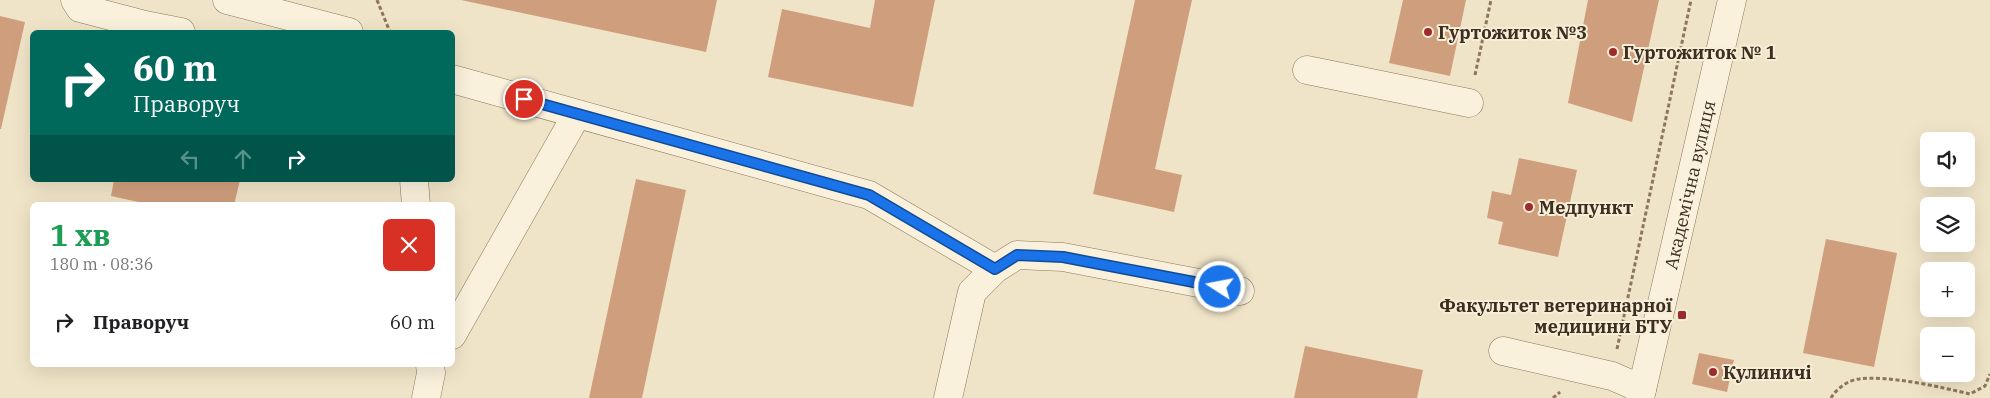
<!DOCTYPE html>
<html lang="uk">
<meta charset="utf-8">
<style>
body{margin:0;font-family:"IBM Plex Serif",serif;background:#f6f6f6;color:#202124;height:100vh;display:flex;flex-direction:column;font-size:19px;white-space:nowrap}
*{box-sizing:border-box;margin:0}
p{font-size:16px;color:#757577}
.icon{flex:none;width:28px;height:28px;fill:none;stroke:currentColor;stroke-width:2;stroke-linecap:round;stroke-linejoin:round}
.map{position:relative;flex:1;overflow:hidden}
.side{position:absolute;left:30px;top:202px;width:425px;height:165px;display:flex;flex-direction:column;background:#fff;border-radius:8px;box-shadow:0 5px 20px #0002}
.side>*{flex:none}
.top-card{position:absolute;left:30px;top:30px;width:425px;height:152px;border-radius:8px;box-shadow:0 5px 20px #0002;background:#00695c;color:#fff;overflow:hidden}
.controls{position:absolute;left:1920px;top:132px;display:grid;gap:10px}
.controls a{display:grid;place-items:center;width:55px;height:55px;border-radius:8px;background:#fff;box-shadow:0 5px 20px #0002;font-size:25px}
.pin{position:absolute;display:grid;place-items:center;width:42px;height:42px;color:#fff;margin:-21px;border:2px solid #fff;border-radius:50%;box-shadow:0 1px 5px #0007}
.me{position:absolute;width:55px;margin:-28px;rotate:281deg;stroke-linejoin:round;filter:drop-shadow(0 0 4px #0008)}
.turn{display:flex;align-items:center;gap:18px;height:105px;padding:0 20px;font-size:22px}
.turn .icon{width:65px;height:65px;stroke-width:2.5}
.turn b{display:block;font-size:35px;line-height:42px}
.lanes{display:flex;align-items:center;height:48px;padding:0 20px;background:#0003;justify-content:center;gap:25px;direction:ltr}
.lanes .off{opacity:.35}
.round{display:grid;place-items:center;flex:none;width:52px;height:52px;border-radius:8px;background:#f6f6f6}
.head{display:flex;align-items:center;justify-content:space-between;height:85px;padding:0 20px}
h1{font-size:30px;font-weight:700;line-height:38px;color:#1e9e55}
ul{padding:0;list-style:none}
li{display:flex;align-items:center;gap:15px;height:70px;padding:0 20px}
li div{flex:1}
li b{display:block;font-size:19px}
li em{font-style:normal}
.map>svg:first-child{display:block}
.building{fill:#cf9f7d}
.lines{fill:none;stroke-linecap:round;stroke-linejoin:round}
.minor-casing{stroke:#8d765c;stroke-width:29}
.path{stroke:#8d765c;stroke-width:3;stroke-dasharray:4 2.5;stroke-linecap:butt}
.minor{stroke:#faf1dc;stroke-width:28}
.route-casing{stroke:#114b97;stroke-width:12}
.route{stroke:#1a73e8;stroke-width:9}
.poi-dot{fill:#9e2a2b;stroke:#f7eed8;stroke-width:2}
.labels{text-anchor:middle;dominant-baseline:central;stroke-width:4;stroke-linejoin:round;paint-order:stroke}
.poi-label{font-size:18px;font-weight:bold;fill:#3d2e20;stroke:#f7eed8;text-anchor:start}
.street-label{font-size:18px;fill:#3d2e20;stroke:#f7eed8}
</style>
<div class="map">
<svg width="1990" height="398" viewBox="0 0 1990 398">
<rect width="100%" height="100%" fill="#f0e4c8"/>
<path class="building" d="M461 0H717L706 52Z
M875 0H935L913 107 768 77 782 9 870 28Z
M1135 0H1192L1155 169 1182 175 1174 212 1093 194Z
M1403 0H1466L1450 76 1389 63Z
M1588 0H1659L1632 122 1568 103Z
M0 16 25 22 1 129H0Z
M1519 158 1577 170 1558 257 1498 244 1503 222 1487 218 1492 191 1511 195Z
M636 179 686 190 642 398H589Z
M114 180H240L234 205H152L111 196Z
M1826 239 1897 253 1874 367 1803 353Z
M1305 346 1423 370 1417 398H1294Z
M1699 353 1734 360 1727 392 1692 384Z"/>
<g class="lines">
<defs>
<g id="minor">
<path d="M75 0 80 8 145 25 181 32"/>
<path d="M227 0 349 32"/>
<path d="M1307 70 1469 103"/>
<path d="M452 79 869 195 995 269"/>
<path d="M414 180 416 205"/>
<path d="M452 335 577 114"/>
<path d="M1503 351 1612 376 1642 389"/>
<path d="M426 398 431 373 430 365"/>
<path d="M948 398 972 292 995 269 1017 255 1063 257 1240 291"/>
<path id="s1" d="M1640 398 1732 0"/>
</g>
</defs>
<use href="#minor" class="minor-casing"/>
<path class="path" d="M377 0 390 32
M1475 75 1491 0
M1617 349 1691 0
M1553 398 1560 392
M1831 398C1836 389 1848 380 1859 379 1889 375 1940 387 1970 394L1985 386 1990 374"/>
<use href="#minor" class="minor"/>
</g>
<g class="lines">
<defs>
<path id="route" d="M524 99 869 195 995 269 1017 255 1063 257 1220 287"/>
</defs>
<use href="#route" class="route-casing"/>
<use href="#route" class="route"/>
</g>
<g class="poi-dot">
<circle cx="1428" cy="32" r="5"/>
<circle cx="1613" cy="52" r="5"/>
<circle cx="1529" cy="207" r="5"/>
<rect x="1677" y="310" width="10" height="10" rx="2.5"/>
<circle cx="1713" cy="372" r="5"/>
</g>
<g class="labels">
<g class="poi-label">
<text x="1438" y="32">Гуртожиток №3</text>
<text x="1623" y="52">Гуртожиток № 1</text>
<text x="1539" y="207">Медпункт</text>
<text x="1672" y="305" text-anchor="end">Факультет ветеринарної<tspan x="1672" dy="21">медицини БТУ</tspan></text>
<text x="1723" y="372">Кулиничі</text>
</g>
<g class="street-label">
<text stroke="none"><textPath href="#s1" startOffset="219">Академічна вулиця</textPath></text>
</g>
</g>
</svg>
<div class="controls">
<a><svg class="icon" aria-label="sound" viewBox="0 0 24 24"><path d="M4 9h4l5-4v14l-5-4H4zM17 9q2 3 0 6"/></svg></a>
<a><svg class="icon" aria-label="layers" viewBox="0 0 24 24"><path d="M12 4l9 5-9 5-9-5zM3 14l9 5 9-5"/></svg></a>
<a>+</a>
<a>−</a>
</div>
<div class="pin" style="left:524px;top:99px;background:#d93025"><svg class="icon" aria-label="arrive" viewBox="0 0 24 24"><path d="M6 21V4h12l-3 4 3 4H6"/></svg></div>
<svg class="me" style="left:1220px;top:287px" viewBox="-20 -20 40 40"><circle r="17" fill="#1a73e8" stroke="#fff" stroke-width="3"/><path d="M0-11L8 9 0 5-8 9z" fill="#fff"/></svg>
<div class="top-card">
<div class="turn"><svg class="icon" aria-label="right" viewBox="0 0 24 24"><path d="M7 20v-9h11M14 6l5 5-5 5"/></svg><div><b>60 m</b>Праворуч</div></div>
<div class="lanes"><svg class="icon off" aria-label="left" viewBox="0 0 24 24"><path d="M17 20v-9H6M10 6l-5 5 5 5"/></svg><svg class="icon off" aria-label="ahead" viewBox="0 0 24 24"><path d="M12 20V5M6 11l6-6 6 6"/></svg><svg class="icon" aria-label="right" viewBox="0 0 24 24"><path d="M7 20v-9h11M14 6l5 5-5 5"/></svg></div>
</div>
<section class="side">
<div class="head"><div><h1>1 хв</h1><p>180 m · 08:36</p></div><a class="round" style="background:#d93025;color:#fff"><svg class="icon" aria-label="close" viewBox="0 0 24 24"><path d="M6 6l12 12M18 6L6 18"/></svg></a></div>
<ul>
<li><svg class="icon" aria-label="right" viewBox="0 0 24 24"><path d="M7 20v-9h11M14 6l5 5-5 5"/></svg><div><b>Праворуч</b></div><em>60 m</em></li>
</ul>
</section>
</div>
